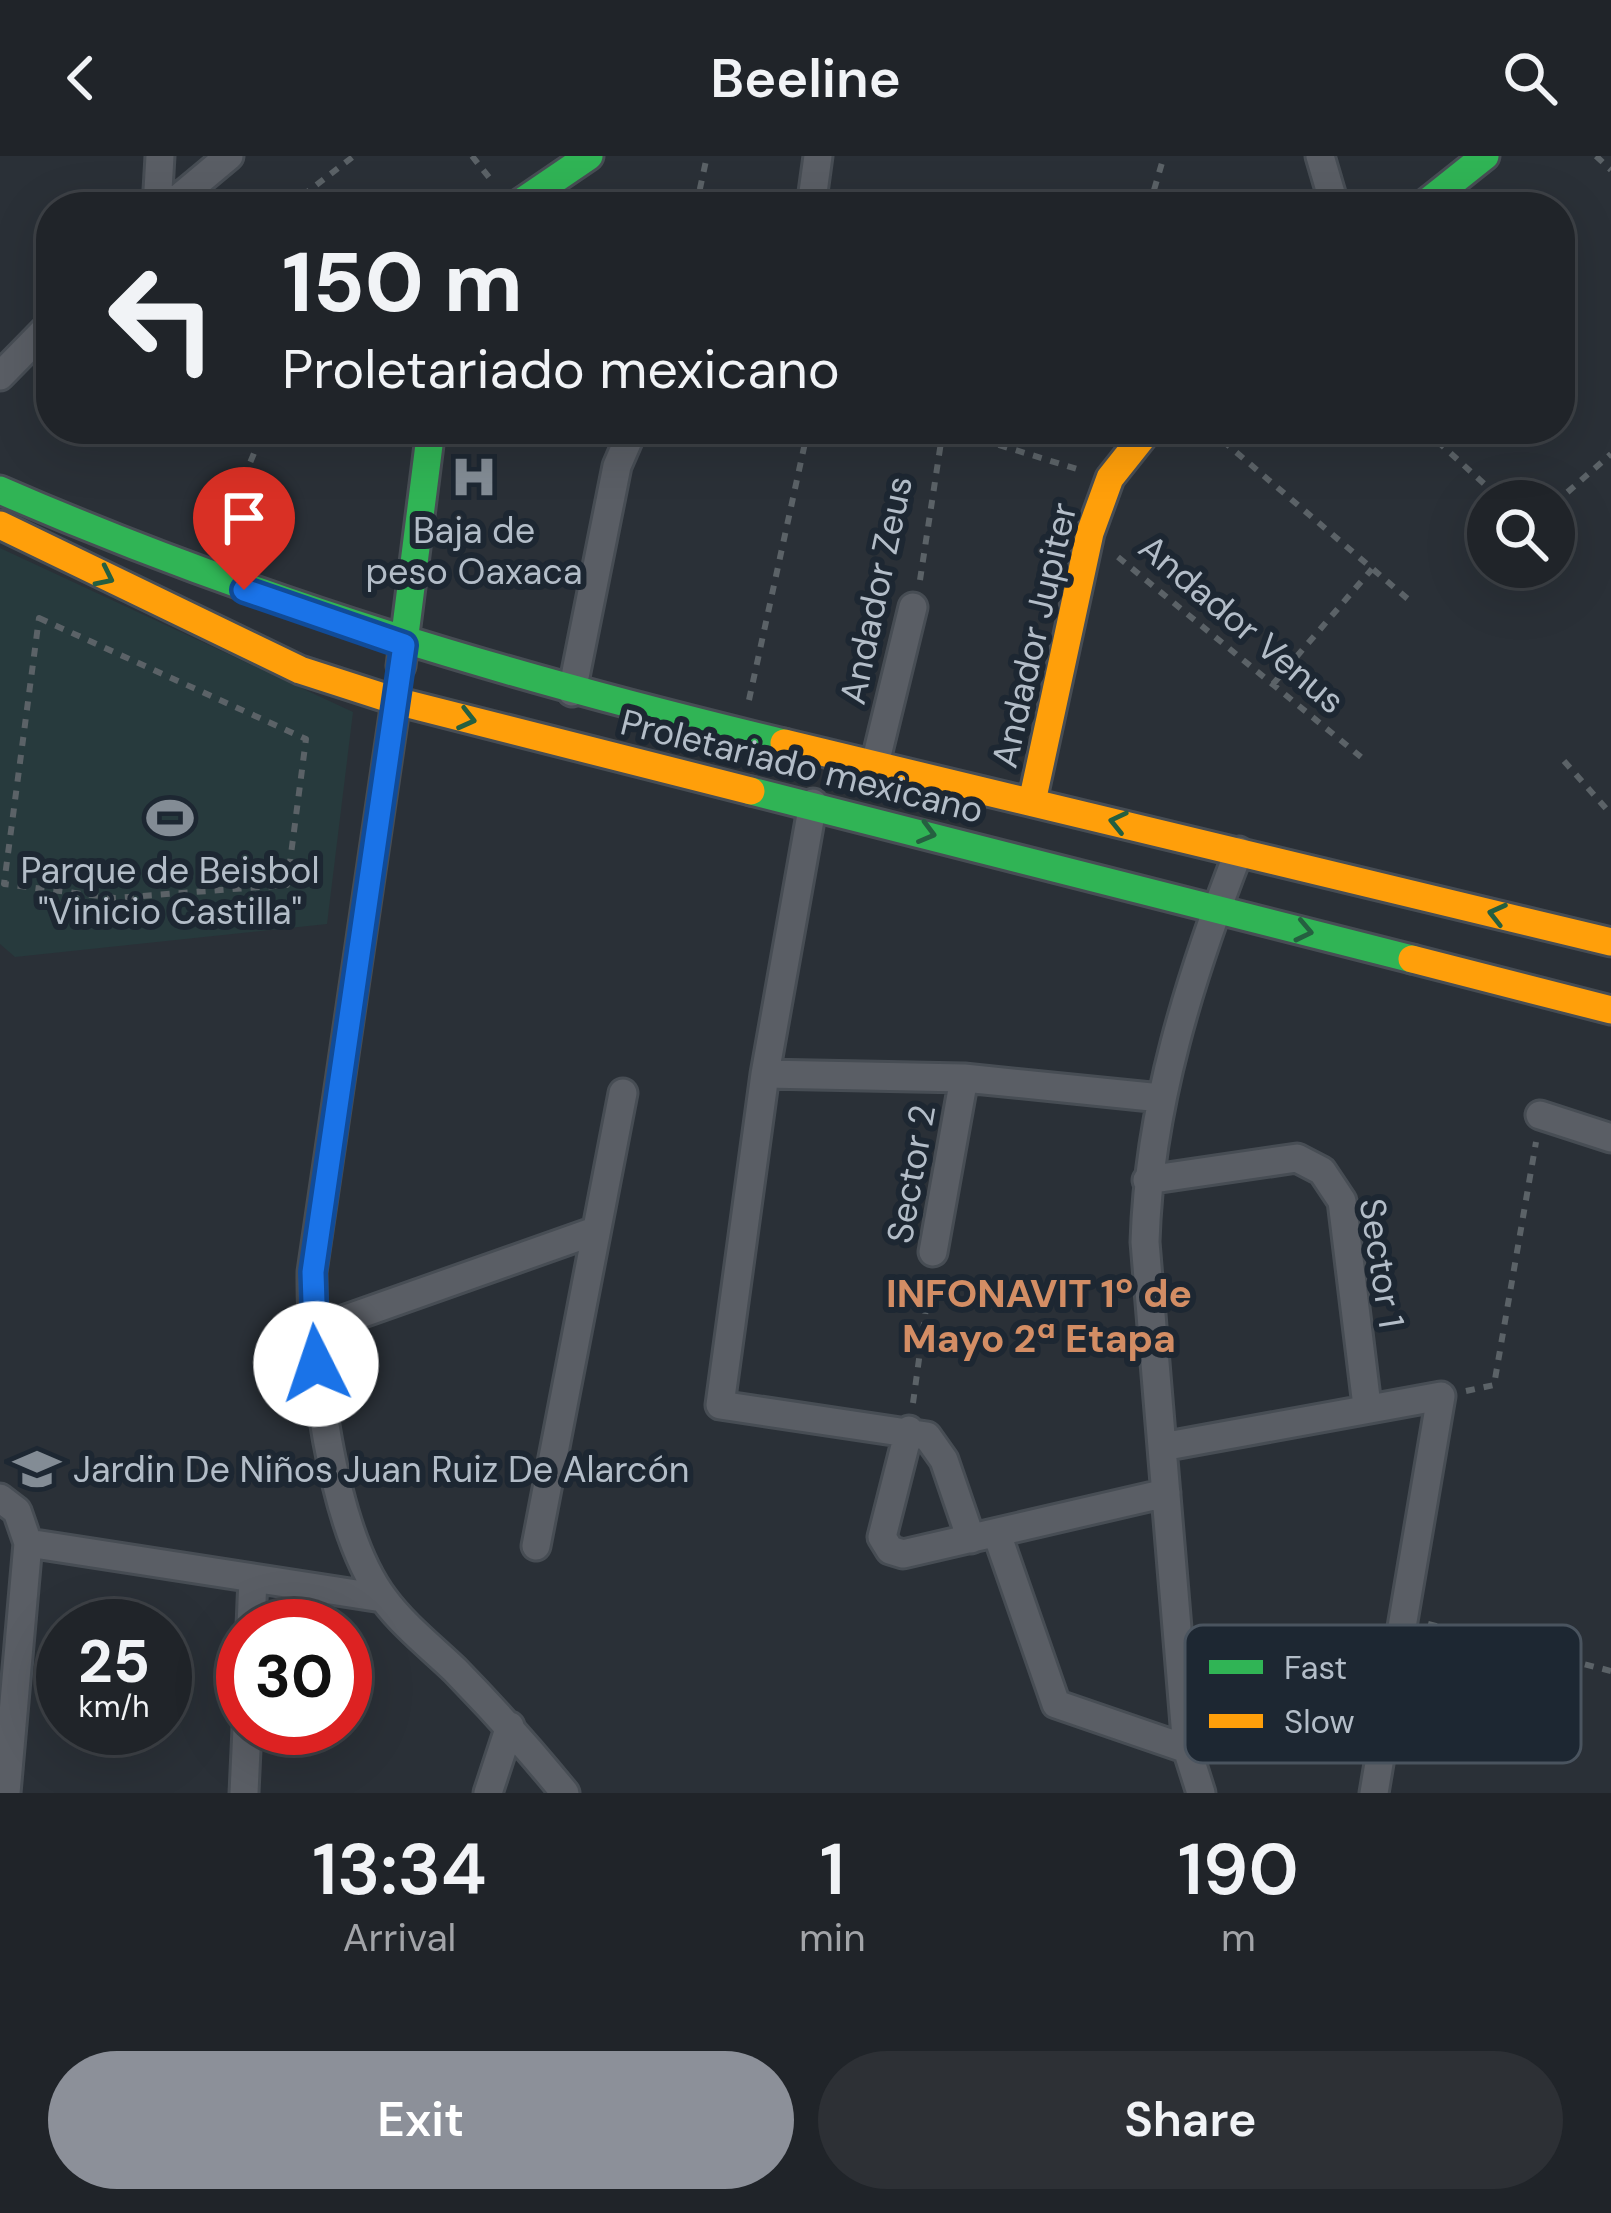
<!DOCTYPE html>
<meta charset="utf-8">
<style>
body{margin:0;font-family:"DM Sans",sans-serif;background:#2d3035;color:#f1f3f6;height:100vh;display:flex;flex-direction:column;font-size:45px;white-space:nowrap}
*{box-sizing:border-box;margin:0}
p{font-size:39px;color:#a2a4a8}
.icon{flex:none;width:66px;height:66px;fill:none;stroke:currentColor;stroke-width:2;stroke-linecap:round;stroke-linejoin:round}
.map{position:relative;height:1637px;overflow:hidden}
.side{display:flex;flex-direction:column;background:#202429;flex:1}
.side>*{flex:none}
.banner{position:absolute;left:36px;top:36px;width:1539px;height:252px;border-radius:48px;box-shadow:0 12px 48px #0002,0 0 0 3px #3d4146;background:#202429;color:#f1f3f6;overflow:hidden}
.buttons{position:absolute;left:1467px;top:324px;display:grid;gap:24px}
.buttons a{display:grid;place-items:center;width:108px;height:108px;border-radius:50%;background:#202429;box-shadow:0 12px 48px #0002,0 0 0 3px #3d4146;font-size:60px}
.speed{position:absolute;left:36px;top:1443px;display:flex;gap:24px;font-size:60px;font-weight:700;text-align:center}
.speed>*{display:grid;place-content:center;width:156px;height:156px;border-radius:50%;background:#202429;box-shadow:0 12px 48px #0002,0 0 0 3px #3d4146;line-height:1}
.speed small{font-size:30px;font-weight:400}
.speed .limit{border:18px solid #d22;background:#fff;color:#111}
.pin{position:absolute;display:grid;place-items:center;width:102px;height:102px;color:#fff;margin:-123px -51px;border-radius:50% 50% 50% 0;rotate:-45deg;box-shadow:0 0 12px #0007}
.pin .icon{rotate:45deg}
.me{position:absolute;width:132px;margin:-66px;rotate:356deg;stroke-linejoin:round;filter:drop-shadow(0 0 9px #0008)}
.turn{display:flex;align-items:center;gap:42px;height:252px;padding:0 48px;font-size:54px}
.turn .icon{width:156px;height:156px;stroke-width:2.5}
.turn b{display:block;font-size:84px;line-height:102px}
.eta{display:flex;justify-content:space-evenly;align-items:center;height:204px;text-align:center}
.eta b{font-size:72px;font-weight:600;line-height:84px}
.action{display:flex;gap:24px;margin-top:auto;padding:24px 48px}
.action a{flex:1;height:138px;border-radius:72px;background:#8c9099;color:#fff;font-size:48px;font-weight:600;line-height:138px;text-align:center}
.action a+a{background:#2d3035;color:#f1f3f6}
header{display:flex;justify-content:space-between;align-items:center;height:156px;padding:0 48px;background:#202429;font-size:54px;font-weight:600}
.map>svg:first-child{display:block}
.green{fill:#273a3d}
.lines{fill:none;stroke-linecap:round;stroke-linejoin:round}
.street-casing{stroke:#474d54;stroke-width:33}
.fast-casing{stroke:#474d54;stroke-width:33}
.slow-casing{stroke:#474d54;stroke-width:33}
.path{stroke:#5b6267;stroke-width:6;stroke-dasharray:9 9;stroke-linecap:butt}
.street{stroke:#5a5e65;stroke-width:27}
.fast{stroke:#30b455;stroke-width:27}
.slow{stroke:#ff9f0a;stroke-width:27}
.oneway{stroke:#255f40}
.route-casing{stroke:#114b97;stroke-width:30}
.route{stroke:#1a73e8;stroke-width:21}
.labels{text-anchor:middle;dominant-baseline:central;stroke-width:12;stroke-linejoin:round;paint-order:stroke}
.poi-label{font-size:36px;fill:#b3bdc8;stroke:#1d2732}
.street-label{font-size:36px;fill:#b3bdc8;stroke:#1d2732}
.neighbourhood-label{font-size:39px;font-weight:bold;fill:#d38d64;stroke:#1d2732}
.key{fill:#1d2732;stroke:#4a545f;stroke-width:3}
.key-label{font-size:33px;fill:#b3bdc8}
</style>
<header><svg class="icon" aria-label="back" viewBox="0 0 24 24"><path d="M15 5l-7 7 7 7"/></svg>Beeline<svg class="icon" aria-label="search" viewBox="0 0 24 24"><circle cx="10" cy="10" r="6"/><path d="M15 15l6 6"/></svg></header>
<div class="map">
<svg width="1611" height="1637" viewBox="0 0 1611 1637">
<rect width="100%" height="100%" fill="#2a3037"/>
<path class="green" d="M0 392 353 556 327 768 15 801 0 788Z"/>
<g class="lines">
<defs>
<path id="street" d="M1320 0 1335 51
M157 51 160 0
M168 51 229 0
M811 51 818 0
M0 220 51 168
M572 536 617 310 633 273
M396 545 312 1116C311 1202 331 1373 384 1443 403 1469 432 1492 455 1514 494 1554 530 1594 565 1637
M875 608 913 451
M813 647 765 918 720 1249 927 1280 944 1304 971 1383
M765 918 964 922
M1540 959 1611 982
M1147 1024 1297 1002 1322 1015 1342 1045 1367 1250
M933 1096 964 922 1161 942
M312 1175 592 1076
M909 1274 882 1381 890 1394 903 1398 1166 1337
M1162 1291 1441 1240 1374 1637
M0 1342 17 1355 28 1387 6 1637
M997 1378 1056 1548 1187 1593
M28 1387 382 1442
M536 1390 623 937
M251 1470 253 1422
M244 1637 247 1572
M488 1637 510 1570
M1201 1637 1187 1593 1145 1086C1149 951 1190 820 1239 695"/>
<path id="fast" d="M514 51 589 0
M1421 51 1485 0
M0 334C254 445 514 522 784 587
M401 510 431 273
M751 635 1412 803"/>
<path id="slow" d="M0 369 300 514 396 545 751 635
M784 587 1611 786
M1032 646 1090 377 1110 322 1149 273
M1412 803 1611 854"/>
</defs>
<use href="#street" class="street-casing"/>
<use href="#fast" class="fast-casing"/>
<use href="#slow" class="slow-casing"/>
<path class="path" d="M472 0 492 25
M1596 0 1611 14
M288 51 354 0
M696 51 707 0
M1149 51 1164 0
M947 273 1077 313
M1209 273 1409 444
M1424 273 1503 345
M1554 348 1611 298
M216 389 264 273
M1118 401 1361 601
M920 424 943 273
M39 462 306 583 287 729 115 742 4 728Z
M1273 528 1372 413
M749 544 808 273
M1564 605 1611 658
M1466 1235 1494 1229 1536 986
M913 1247 930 1123
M1428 1468 1611 1515"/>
<use href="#street" class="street"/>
<use href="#fast" class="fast"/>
<use href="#slow" class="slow"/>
</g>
<defs><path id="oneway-chevron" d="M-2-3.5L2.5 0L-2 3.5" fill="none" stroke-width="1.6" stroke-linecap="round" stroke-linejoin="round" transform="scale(3)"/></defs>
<g class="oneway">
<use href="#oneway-chevron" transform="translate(105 421) rotate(26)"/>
<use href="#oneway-chevron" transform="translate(467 563) rotate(14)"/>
<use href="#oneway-chevron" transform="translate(1118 666) rotate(-167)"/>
<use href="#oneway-chevron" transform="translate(927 677) rotate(15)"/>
<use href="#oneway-chevron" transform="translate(1497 758) rotate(-166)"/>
<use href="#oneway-chevron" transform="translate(1304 775) rotate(12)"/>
</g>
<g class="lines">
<defs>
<path id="route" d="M244 434 404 489 313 1116 316 1208"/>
</defs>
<use href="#route" class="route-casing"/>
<use href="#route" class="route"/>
</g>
<defs>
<symbol id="hospital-bare" viewBox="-9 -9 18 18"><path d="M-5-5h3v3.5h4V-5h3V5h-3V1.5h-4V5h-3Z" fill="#838c95" stroke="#1d2732" stroke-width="2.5" paint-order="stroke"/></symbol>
<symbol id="stadium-bare" viewBox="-9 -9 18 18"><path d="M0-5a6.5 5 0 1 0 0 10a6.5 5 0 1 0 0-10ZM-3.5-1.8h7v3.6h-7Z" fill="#838c95" stroke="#1d2732" stroke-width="2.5" paint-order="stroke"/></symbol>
<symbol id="school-bare" viewBox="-9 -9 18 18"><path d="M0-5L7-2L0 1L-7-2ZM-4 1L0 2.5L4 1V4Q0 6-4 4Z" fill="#838c95" stroke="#1d2732" stroke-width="2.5" paint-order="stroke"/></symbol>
</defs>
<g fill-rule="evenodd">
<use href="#hospital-bare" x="441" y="288" width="66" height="66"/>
<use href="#stadium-bare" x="137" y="629" width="66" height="66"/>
<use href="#school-bare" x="4" y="1280" width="66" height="66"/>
</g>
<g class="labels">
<g class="poi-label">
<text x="474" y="374">Baja de<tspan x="474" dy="41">peso Oaxaca</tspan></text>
<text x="170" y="714">Parque de Beisbol<tspan x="170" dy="41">"Vinicio Castilla"</tspan></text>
<text x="73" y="1313" text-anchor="start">Jardin De Niños Juan Ruiz De Alarcón</text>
</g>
<g class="street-label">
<text transform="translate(876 434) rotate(-78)">Andador Zeus</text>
<text transform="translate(1242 468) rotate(40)">Andador Venus</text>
<text transform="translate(1034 479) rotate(-77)">Andador Jupiter</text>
<text transform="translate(802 610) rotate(14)">Proletariado mexicano</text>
<text transform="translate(911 1018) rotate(-80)">Sector 2</text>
<text transform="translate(1382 1107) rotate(81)">Sector 1</text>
</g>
<g class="neighbourhood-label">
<text x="1039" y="1137">INFONAVIT 1º de<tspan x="1039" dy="45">Mayo 2ª Etapa</tspan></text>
</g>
</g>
<rect x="1185" y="1469" width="396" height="138" rx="18" class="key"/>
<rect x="1209" y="1504" width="54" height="14" fill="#30b455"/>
<rect x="1209" y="1558" width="54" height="14" fill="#ff9f0a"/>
<g class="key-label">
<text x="1284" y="1523">Fast</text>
<text x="1284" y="1577">Slow</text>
</g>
</svg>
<div class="buttons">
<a><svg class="icon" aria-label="search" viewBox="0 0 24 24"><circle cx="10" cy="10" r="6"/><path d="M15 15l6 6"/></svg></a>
</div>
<div class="speed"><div>25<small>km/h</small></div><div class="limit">30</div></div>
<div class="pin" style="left:244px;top:434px;background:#d93025"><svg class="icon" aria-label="arrive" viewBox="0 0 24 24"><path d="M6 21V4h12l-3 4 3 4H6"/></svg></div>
<svg class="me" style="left:316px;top:1208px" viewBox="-20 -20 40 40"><circle r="19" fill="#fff"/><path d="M0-13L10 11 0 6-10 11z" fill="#1a73e8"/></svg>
<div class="banner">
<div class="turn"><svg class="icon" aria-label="left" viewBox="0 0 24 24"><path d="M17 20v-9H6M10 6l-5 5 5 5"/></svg><div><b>150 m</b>Proletariado mexicano</div></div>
</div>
</div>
<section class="side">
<div class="eta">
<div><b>13:34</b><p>Arrival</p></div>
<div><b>1</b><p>min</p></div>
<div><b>190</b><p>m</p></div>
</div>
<div class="action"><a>Exit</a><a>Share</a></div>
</section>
